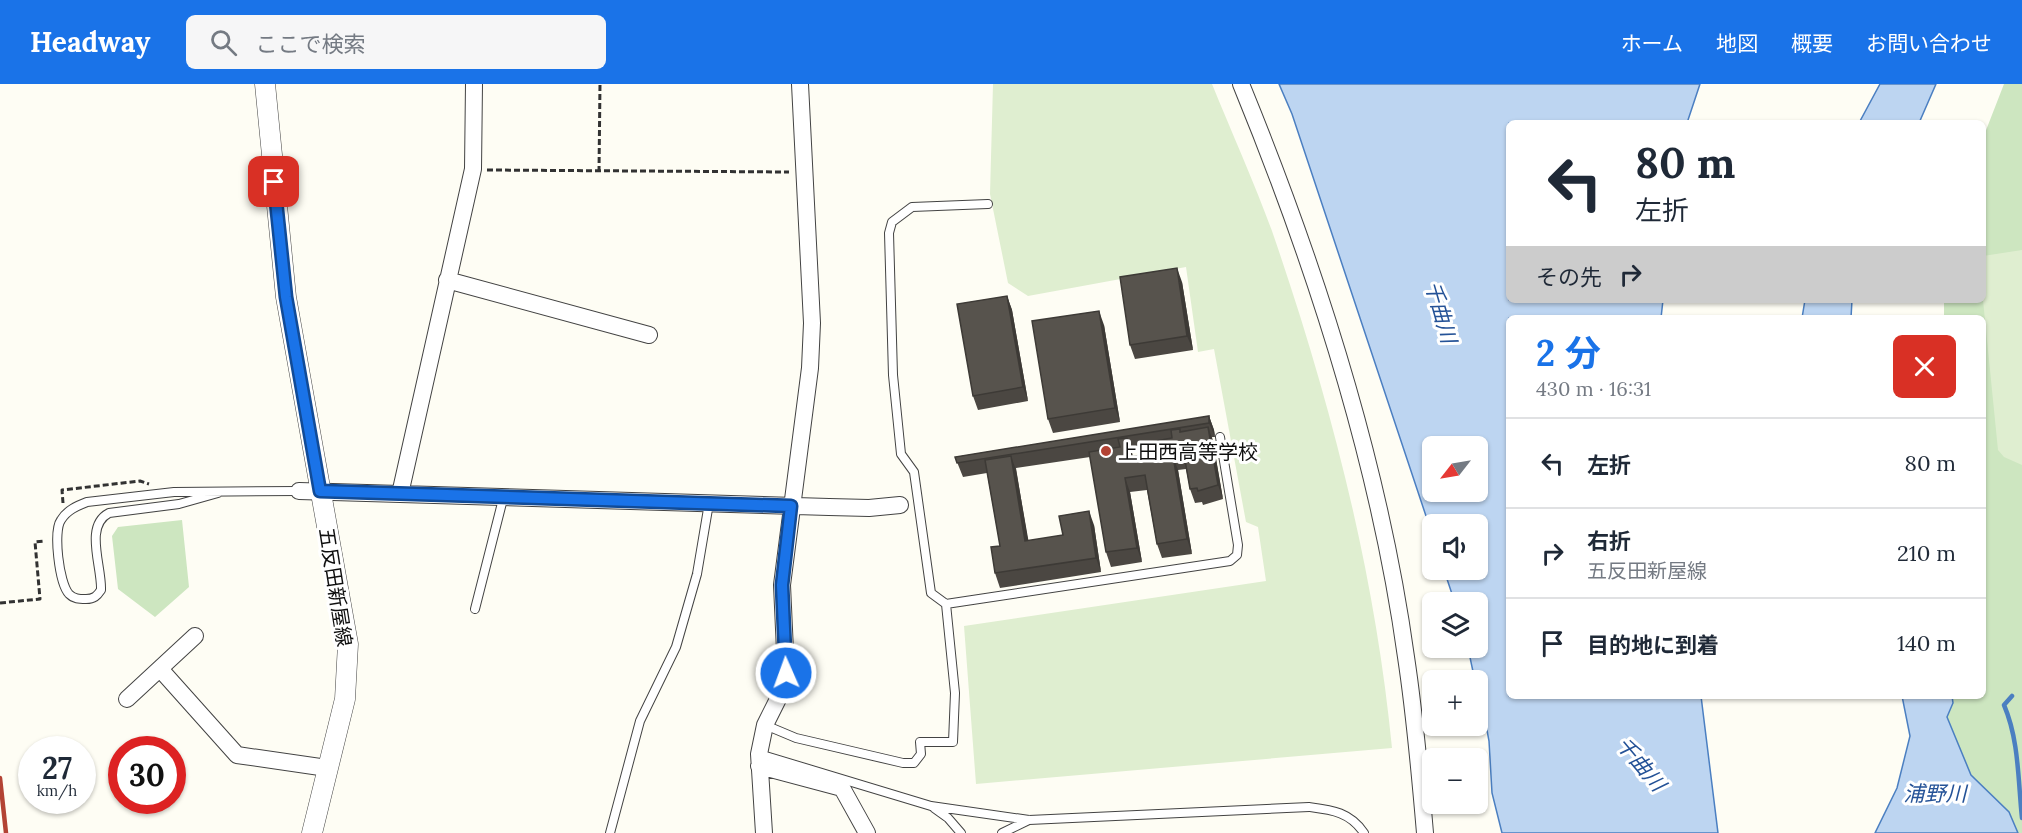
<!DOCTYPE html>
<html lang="ja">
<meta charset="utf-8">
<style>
body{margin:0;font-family:Lora,"Noto Sans JP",serif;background:#f6f6f7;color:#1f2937;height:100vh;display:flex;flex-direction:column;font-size:22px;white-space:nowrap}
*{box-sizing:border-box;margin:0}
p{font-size:20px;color:#747a83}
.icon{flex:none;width:33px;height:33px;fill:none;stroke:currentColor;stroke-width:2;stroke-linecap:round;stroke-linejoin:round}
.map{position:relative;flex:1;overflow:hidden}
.details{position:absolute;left:1506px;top:231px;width:480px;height:384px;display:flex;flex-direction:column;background:#fff;border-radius:9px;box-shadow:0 2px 4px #0004}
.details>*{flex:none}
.top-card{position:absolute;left:1506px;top:36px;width:480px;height:183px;border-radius:9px;box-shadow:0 2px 4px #0004;background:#fff;color:#1f2937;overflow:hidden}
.needle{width:39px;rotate:239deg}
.tools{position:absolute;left:1422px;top:352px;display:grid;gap:12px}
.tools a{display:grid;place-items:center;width:66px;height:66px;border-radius:9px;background:#fff;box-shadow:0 2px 4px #0004;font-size:30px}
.speed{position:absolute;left:18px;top:652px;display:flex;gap:12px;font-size:30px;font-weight:700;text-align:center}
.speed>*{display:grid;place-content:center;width:78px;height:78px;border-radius:50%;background:#fff;box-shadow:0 2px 4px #0004;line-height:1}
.speed small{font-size:15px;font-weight:400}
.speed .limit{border:9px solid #d22;background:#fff;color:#111}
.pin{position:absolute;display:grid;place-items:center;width:51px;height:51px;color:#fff;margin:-26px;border-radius:12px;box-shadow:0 3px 9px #0006}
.me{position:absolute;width:66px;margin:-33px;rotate:358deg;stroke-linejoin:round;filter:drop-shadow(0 0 4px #0008)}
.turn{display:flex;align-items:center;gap:21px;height:126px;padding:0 30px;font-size:27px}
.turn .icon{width:78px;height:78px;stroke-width:2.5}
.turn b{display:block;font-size:42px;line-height:51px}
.then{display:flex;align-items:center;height:57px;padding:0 30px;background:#0003;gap:12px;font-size:22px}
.round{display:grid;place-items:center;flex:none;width:63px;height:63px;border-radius:9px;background:#f6f6f7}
.overview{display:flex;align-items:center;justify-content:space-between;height:102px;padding:0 30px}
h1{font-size:36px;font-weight:700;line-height:45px;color:#1a73e8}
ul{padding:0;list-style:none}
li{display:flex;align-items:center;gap:18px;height:90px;padding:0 30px;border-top:2px solid #e0e1e3}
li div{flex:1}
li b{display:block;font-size:22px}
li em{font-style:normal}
header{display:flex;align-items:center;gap:36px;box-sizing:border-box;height:84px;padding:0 30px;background:#1a73e8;color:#fff}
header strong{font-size:28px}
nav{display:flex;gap:33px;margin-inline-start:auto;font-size:21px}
.search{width:420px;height:54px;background:#f6f6f7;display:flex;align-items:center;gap:15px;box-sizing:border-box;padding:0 21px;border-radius:9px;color:#747a83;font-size:22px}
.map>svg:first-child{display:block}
.green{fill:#cde6c0}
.pitch{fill:#dfeed0}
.water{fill:#bdd5f1;stroke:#4b7fc1;stroke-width:1.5;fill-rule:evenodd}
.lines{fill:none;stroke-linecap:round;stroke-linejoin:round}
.stream{stroke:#4b7fc1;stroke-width:4.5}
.service-casing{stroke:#434343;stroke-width:10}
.minor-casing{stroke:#434343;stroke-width:18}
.tertiary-casing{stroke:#434343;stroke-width:21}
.path{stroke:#323232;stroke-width:3;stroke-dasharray:6 3;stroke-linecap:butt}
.service{stroke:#fff;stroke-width:8}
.minor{stroke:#fff;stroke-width:16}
.tertiary{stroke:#fff;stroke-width:20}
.rail{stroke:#b34334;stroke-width:4.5}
.wall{fill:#4b4742;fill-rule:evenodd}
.shaded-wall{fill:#3d3a36}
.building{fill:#57534d;stroke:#3d3a36;stroke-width:1.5}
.route-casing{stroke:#114b97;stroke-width:15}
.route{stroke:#1a73e8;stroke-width:10}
.poi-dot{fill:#b34334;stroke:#fff;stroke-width:2}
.labels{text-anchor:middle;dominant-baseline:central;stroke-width:6;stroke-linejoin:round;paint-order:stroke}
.poi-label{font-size:20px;fill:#101010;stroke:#fff;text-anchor:start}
.street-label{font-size:20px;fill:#101010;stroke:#fff}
.water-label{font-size:21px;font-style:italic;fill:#245297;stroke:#fff}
</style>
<header>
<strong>Headway</strong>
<div class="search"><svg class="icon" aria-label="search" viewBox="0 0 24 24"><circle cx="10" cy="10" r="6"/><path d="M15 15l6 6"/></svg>ここで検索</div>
<nav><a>ホーム</a><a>地図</a><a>概要</a><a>お問い合わせ</a></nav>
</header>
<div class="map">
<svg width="2022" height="749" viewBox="0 0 2022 749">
<rect width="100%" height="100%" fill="#fefdf4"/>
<path class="green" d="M2004 0H2022V749H2018L2009 728 1971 691 1947 633 1953 619 1952 612H1983V234H1944V216H1983V54Z
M182 436 189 503 155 533 118 505 112 452 118 443Z"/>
<path class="pitch" d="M993 0H1212C1232 49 1254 98 1272 147 1330 315 1375 488 1392 664L976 700 964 542 1266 497 1258 443 1246 438 1214 265 1198 268 1186 183 1028 212 1008 199 990 110Z
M2022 166V381L2004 373 1998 366 1983 216V172Z"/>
<path class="water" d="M1279 0H1700L1687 39H1509V216H1663L1661 234H1509V612H1701L1718 749H1502L1492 709 1489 657 1478 597H1475L1468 564H1478V519H1455L1444 486H1478V441H1432V450L1292 30ZM1432 363H1478V408H1432Z
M1880 0H1936L1919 39H1859Z
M1805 216H1852L1851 234H1802Z
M1902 612H1952L1953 619 1947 633 1971 691 2009 728 2018 749H1875L1897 704 1910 652Z"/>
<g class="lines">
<path class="stream" d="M2012 612 2004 621C2019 656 2018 696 2022 734"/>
<defs>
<path id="service" d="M218 409 179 420 109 429C84 442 102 482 101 506 97 512 94 515 86 515 79 515 74 515 69 510 59 499 53 447 61 436 67 426 77 422 87 418L174 408 299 407
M946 520 1230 477 1237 471 1238 461 1220 353
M475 525 503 415
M765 641 796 654 903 679H914L921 670 920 658H953L955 609 946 520 931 509 914 388 901 370 893 291 889 149 892 138 912 123 988 120
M759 670 931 722 1029 736 1309 723C1332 726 1350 728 1364 749
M934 724 948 734 961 749
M610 749 640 637 676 563 697 490 709 419
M1002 749 1029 736"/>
<path id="minor" d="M1241 0C1316 183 1379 377 1406 573 1415 632 1420 690 1425 749
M447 196 649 251
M299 407 829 423 869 424 900 421
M400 410 473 85 474 0
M161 586 237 671 327 684
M127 615 195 552
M759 682 842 704 867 749
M764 749 759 670 765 641 778 615 786 589 782 501 810 284 812 239 800 0"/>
<path id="tertiary" d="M265 0 286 213 348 560 345 615 312 749"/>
</defs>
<use href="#service" class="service-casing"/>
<use href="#minor" class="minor-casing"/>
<use href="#tertiary" class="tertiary-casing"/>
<path class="path" d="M487 86 789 88
M599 88 600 0
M63 419 62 406 140 397 149 400
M0 519 40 515 35 458 45 457"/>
<use href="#service" class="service"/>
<use href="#minor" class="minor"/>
<use href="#tertiary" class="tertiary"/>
<path class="rail" d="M0 694 6 749"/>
</g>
<path class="wall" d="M1182 198 1193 266 1135 275 1130 261Z
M1007 212 1012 226 1028 317 978 326 973 312Z
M1104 241 1120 338 1053 349 1048 335Z
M1209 332 1214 346 1215 353H1212L1223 415 1203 421 1202 418 1195 419 1190 405 1186 385 1178 386 1192 470 1162 474 1157 460 1147 406 1130 408 1142 478 1111 483 1106 468 1090 373 1016 384 1028 457 1063 451 1094 441 1101 488 1000 504 995 489 1000 462 987 389 963 393 955 373ZM1140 365 1141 371 1133 373 1131 366Z"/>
<path class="shaded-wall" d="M1177 184 1182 198 1193 266 1187 252Z
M1007 212 1012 226 1028 317 1023 303Z
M1099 227 1104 241 1120 338 1115 324Z
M1209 332 1214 346 1215 353 1209 339Z
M1208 343 1213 357 1223 415 1218 401Z
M1127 354 1132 368 1135 388 1130 373Z
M1011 372 1016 386 1031 471 1025 457Z
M1173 372 1178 386 1192 470 1187 455Z
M1125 394 1130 408 1142 478 1137 464Z
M1089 427 1094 441 1101 488 1096 474Z"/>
<path class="building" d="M1177 184 1187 252 1130 261 1120 193Z
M1007 212 1023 303 973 312 957 220Z
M1099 227 1115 324 1048 335 1032 237Z
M1209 332V339L957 379 955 373Z
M1208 343 1218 401 1198 407 1197 404 1190 405 1184 370 1173 372 1187 455 1157 460 1145 391 1125 394 1137 464 1106 468 1089 368 1120 363 1118 355 1127 354 1130 373 1141 371 1139 360 1172 354 1171 346 1180 345V348Z
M1011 372 1025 457 1063 451 1059 432 1089 427 1096 474 995 489 991 463 1000 462 985 376Z"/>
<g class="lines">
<defs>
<path id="route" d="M274 98 286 213 320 407 791 422 782 501 786 589"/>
</defs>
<use href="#route" class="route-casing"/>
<use href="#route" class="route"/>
</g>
<circle class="poi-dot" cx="1106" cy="367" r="6"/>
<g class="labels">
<g class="poi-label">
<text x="1118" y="367">上田西高等学校</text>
</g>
<g class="street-label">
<text transform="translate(336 503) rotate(81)">五反田新屋線</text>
</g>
<g class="water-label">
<text transform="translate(1441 228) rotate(74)">千曲川</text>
<text transform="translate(1641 680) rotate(50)">千曲川</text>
<text x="1935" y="709">浦野川</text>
</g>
</g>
</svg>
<div class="tools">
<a><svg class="needle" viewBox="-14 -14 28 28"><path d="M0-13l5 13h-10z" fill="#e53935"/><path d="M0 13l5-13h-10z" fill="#747a83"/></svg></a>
<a><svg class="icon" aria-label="sound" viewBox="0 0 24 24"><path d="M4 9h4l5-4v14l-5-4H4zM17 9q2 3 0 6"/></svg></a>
<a><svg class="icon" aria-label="layers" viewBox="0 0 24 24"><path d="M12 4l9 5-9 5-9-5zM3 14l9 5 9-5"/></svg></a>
<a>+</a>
<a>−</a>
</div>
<div class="speed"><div>27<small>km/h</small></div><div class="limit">30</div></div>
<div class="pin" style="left:274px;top:98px;background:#d93025"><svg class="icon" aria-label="arrive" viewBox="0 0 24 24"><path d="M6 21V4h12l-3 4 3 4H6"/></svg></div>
<svg class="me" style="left:786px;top:589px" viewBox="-20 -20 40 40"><circle r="17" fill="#1a73e8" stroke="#fff" stroke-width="3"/><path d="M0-11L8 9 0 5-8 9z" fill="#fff"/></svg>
<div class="top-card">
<div class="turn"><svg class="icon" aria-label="left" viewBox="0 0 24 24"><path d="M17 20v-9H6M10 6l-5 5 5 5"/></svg><div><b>80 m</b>左折</div></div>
<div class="then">その先<svg class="icon" aria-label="right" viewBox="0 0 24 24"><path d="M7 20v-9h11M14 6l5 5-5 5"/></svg></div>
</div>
<section class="details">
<div class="overview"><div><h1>2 分</h1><p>430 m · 16:31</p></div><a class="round" style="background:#d93025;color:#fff"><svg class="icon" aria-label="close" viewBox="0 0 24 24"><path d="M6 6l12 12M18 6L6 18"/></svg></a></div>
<ul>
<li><svg class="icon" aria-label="left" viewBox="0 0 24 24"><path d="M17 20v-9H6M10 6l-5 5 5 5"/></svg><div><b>左折</b></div><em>80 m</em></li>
<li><svg class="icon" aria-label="right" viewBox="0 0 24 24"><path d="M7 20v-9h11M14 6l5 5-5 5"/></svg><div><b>右折</b><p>五反田新屋線</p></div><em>210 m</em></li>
<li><svg class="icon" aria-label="arrive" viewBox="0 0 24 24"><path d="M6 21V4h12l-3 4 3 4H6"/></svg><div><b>目的地に到着</b></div><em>140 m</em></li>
</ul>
</section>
</div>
